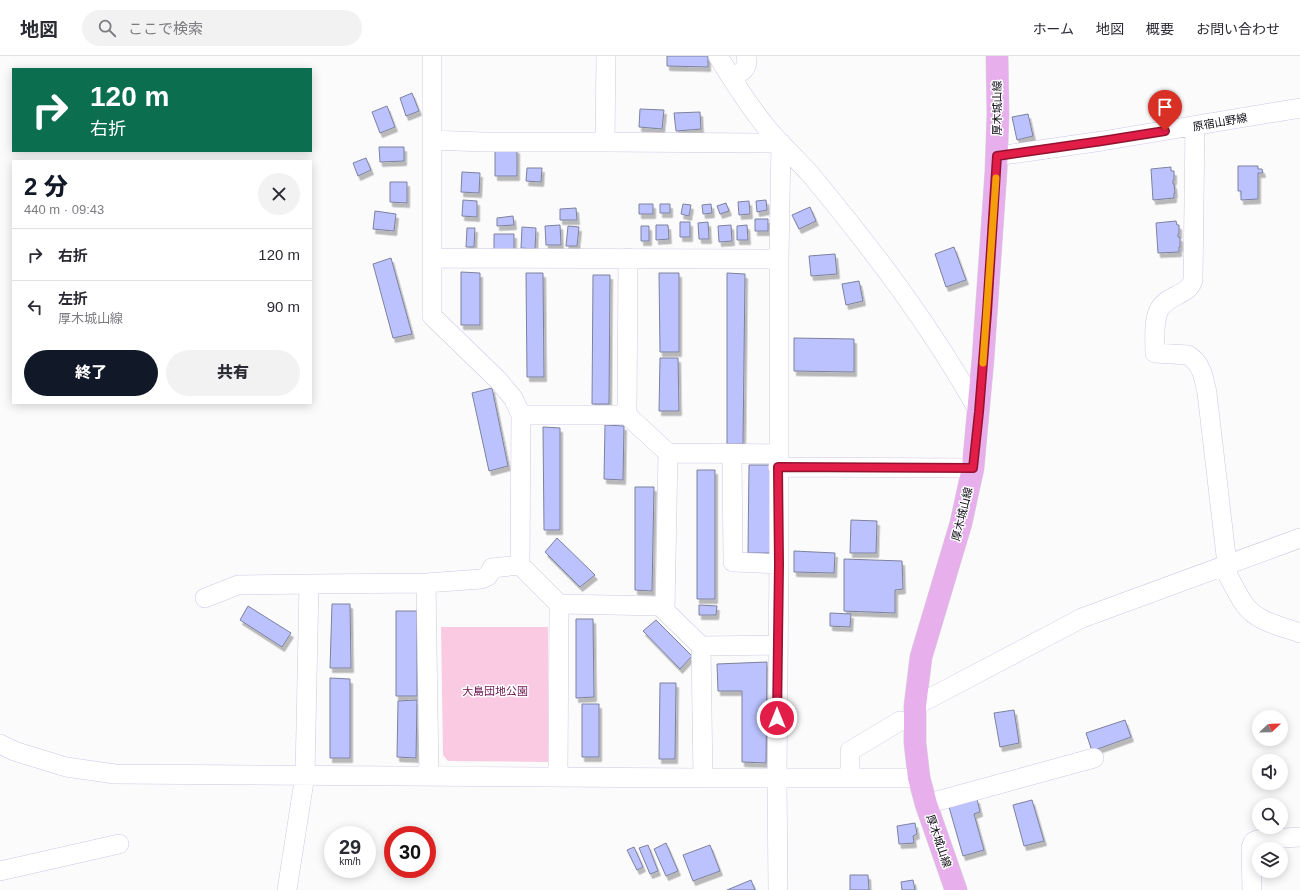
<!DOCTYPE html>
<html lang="ja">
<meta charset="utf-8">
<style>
body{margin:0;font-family:Arial,"Noto Sans JP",sans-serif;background:#f2f2f3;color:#2b2b33;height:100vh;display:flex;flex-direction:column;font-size:15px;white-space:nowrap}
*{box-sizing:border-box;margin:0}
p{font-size:13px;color:#7c7c81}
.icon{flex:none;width:22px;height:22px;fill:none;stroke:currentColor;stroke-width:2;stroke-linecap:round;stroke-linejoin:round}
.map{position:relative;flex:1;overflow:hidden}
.drawer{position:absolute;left:12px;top:104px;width:300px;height:244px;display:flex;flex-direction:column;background:#fff;border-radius:0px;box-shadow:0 2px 10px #0003}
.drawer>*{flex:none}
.hud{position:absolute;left:12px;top:12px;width:300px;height:84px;border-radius:0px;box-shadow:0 2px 10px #0003;background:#0b6e4f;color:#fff;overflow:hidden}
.needle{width:26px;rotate:68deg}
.tools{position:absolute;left:1252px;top:654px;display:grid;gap:8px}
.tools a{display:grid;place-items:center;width:36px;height:36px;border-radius:50%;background:#fff;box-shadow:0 2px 10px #0003;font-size:20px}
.speed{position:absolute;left:324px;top:770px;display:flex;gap:8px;font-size:20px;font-weight:700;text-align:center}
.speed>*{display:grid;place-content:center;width:52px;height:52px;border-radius:50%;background:#fff;box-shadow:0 2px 10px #0003;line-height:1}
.speed small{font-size:10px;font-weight:400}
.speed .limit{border:6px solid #d22;background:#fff;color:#111}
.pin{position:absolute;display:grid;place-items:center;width:34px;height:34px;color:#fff;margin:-41px -17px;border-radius:50% 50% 50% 0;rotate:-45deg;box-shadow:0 0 4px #0007}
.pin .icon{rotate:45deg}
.me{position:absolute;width:44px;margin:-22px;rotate:0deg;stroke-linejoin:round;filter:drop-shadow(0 0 3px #0008)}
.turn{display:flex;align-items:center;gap:14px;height:84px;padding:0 12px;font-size:18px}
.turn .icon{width:52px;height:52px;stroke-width:2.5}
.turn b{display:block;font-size:28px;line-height:34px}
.round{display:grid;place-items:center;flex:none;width:42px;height:42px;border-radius:21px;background:#f2f2f3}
.overview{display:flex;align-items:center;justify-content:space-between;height:68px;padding:0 12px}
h1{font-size:24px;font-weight:800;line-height:30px;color:#111827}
.action{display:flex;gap:8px;margin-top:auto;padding:8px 12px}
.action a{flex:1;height:46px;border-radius:24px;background:#111827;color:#fff;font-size:16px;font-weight:800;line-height:46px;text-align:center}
.action a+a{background:#f2f2f3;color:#2b2b33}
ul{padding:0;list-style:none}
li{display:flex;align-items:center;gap:12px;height:52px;padding:0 12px;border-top:1px solid #e1e1e2}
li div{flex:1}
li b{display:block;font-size:15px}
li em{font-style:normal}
header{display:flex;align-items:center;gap:24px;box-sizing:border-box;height:56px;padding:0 20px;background:#fff;border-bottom:1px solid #e1e1e2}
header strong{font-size:19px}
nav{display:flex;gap:22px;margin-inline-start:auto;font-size:14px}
.search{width:280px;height:36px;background:#f2f2f3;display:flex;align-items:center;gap:10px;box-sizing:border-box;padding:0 14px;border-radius:22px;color:#7c7c81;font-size:15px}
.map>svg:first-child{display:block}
.green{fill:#facae3}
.building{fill:#bbc2fd;stroke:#7d819d;filter:url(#shadow)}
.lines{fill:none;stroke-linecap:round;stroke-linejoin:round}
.minor-casing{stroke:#d0c6e4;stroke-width:20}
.major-casing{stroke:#d8d8d9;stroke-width:23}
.minor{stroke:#fff;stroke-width:19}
.major{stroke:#e7b0ed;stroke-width:22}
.route-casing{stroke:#92132f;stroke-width:10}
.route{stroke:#e11d48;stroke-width:7}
.slow{stroke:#f59e0b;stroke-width:7}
.labels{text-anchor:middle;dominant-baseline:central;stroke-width:3;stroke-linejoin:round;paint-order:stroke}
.street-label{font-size:11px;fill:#0d0a14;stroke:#fff}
.park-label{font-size:11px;fill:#6e1751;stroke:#fff}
</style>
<header>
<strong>地図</strong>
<div class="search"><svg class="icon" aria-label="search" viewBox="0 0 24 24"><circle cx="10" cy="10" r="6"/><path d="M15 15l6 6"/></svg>ここで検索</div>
<nav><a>ホーム</a><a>地図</a><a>概要</a><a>お問い合わせ</a></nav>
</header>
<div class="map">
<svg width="1300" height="834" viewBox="0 0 1300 834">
<defs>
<filter id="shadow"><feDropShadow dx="2.5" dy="4.5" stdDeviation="0" flood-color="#0004"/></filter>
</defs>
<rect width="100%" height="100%" fill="#fbfbfb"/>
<path class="green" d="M441 571H548V706L448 705 443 699Z"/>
<path class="building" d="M667 0H708V11L667 10Z
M412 37 419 55 406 60 400 42Z
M387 50 395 71 380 77 372 56Z
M640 53 664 54 662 73 639 71Z
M700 56 701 73 676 75 674 57Z
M1028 58 1033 80 1017 84 1012 61Z
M379 91H404V105L380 106Z
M495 93H517V120H495Z
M366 102 371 114 358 120 353 107Z
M1238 110H1258V113H1262L1263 117H1258V143L1241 144V135H1238Z
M1171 111V115H1174V124H1173V128H1174L1175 137H1174V142L1153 144 1151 113Z
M527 112H542L541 126 526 125Z
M462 116 480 117 479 137 461 136Z
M390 126H407V147L390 146Z
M463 144 477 145V161L462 160Z
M766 144 767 154 757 156 756 145Z
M749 145 750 158 739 159 738 146Z
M726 147 729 155 720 158 717 150Z
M639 148H653V158H639Z
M660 148H670V157H660Z
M683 148 691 149 689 160 681 158Z
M711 148 712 157 703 158 702 149Z
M810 151 816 165 799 173 792 159Z
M576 152 577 164H560V153Z
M375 155 396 158 394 175 373 173Z
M513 160 514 169 497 170V162Z
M755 163H768V175H755Z
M1176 165 1177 169H1179V178H1178V181H1180V191H1179V196L1158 197 1156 167Z
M680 166H690V181H680Z
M708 166 709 183H699L698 167Z
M560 169 561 189H546L545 170Z
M656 169H668L669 183 656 184Z
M731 169 732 185 719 186 718 170Z
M747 169 748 184H737V170Z
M568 170 579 171 577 190H566Z
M641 170H649V185H641Z
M522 171 536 172 535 193 521 192Z
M467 172H475L474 191H466Z
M494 178H514V194H494Z
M954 191 966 224 946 231 935 198Z
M835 198 837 218 811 220 809 200Z
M391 202 412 278 393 282 373 208Z
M461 216 480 217V269H461Z
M526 217H543L544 321H527Z
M659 217H679V296H660Z
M727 217 745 218 743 388H727Z
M593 219H610L609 348H592Z
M859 225 863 245 846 249 842 228Z
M794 282 854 283V316L794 315Z
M660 302H678L679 355H659Z
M492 332 508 410 489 415 472 337Z
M605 369 624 370 623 424 604 423Z
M543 371 560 372V474H544Z
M749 409H773V497H748Z
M697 414H715V543H697Z
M635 431H654L652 535 635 534Z
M851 464 877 465 876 497H850Z
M557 482 595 519 580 531 545 496Z
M794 495 835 497 834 517 794 516Z
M844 503 902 505 903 533 895 534V557L844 555Z
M332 548H350L351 612H330Z
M699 549 717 550 716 559H699Z
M248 550 291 577 282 591 240 564Z
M396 555H417V640H396Z
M830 557 851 558 850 571 830 570Z
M576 563H593L594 641 576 642Z
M656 564 692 600 680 613 643 575Z
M767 606 766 707 742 706V635H718L717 608Z
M330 622 350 623V702H330Z
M660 627H676L675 703H659Z
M417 644 416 702 397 701 398 645Z
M582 648H599V701H582Z
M1014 654 1019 687 1000 691 994 657Z
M1125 664 1131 681 1092 695 1086 677Z
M977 743 980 756 974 758 984 794 963 800 949 751Z
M1032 744 1044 785 1024 790 1013 749Z
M915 767 917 778 913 780 914 787 899 788 897 770Z
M666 787 678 815 666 820 654 793Z
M648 789 658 815 650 818 639 792Z
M710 789 720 815 693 825 683 799Z
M634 791 643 811 637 814 627 794Z
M850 819H868L869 834H850Z
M751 824 755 834H727Z
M913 824 915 834H902L901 826Z"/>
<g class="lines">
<defs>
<path id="minor" d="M718 0C733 25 749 50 767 72 781 89 797 103 811 119 873 194 932 271 979 356
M732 22C742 15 749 14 746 0
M1195 70 1193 224C1189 240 1167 238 1159 254 1153 266 1155 284 1155 297L1188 299C1202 307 1204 323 1207 337L1227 508
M432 84 483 86H605L781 87
M605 86 606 0
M997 100 1102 85 1300 52
M432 202V0
M521 359H627L668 397 779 398
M627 359 628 202
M732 398 733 506 779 508
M778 411 973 412
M1223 510C1230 522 1236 537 1245 549 1257 566 1281 570 1300 577
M426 527 429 720
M205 542 238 529 309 528 426 527 481 523 488 520 492 512 520 509
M559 548 660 550 701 590 777 589
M665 555 668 397
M701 590 703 722
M915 650 1082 562 1300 482
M0 688 14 695 66 711 115 718 703 722H919
M558 721 559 548 520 509 521 359 513 342 498 324 432 260V202L779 203
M850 722V695L900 665
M926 748 1094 702
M0 815 119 788
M287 834 305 719 309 528
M778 834 777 721 779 508V203L781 87
M1252 834 1251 792 1253 786 1257 784 1300 781"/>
<path id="major" d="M956 834 926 748 919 722 915 687V650L921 601 961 467 973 412 983 303 996 115 998 58 997 0"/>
</defs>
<use href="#minor" class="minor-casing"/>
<use href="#major" class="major-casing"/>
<use href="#minor" class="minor"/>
<use href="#major" class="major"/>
</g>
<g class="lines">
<defs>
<path id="route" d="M777 662 779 508 778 411 973 412 979 356 987 256 997 100 1102 85 1165 75"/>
</defs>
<use href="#route" class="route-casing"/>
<use href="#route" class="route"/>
<path class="slow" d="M983 307 996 122"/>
</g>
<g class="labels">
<g class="street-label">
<text transform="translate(997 52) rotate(-90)">厚木城山線</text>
<text transform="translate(1220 66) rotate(-10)">原宿山野線</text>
<text transform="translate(962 458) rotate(-76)">厚木城山線</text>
<text transform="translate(939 785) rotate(71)">厚木城山線</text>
</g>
<g class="park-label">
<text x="495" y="635">大島団地公園</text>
</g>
</g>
</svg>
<div class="tools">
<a><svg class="needle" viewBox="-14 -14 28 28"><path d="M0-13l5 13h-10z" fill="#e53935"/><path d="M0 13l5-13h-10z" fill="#7c7c81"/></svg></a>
<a><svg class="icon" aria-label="sound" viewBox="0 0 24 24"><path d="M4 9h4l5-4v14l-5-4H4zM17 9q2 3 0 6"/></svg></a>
<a><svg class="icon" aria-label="search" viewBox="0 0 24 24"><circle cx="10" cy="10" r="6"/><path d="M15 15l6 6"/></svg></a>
<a><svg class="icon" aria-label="layers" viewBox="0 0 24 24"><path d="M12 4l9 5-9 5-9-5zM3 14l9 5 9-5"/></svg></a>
</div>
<div class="speed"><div>29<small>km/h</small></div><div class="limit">30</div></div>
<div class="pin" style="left:1165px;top:75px;background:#d93025"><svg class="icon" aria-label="arrive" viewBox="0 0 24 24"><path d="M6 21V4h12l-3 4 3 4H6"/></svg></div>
<svg class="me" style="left:777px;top:662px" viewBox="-20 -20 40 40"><circle r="17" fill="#e11d48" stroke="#fff" stroke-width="3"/><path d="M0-11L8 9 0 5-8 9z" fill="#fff"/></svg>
<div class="hud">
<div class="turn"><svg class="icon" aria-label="right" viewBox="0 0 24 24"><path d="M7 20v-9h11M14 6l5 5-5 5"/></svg><div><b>120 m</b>右折</div></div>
</div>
<section class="drawer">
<div class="overview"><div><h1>2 分</h1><p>440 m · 09:43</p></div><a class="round"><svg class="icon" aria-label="close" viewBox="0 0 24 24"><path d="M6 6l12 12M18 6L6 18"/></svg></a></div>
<ul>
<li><svg class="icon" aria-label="right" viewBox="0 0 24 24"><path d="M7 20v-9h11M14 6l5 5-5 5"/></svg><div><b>右折</b></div><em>120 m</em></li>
<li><svg class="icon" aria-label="left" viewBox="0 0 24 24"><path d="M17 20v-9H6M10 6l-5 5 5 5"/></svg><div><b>左折</b><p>厚木城山線</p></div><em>90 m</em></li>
</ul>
<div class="action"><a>終了</a><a>共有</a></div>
</section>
</div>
